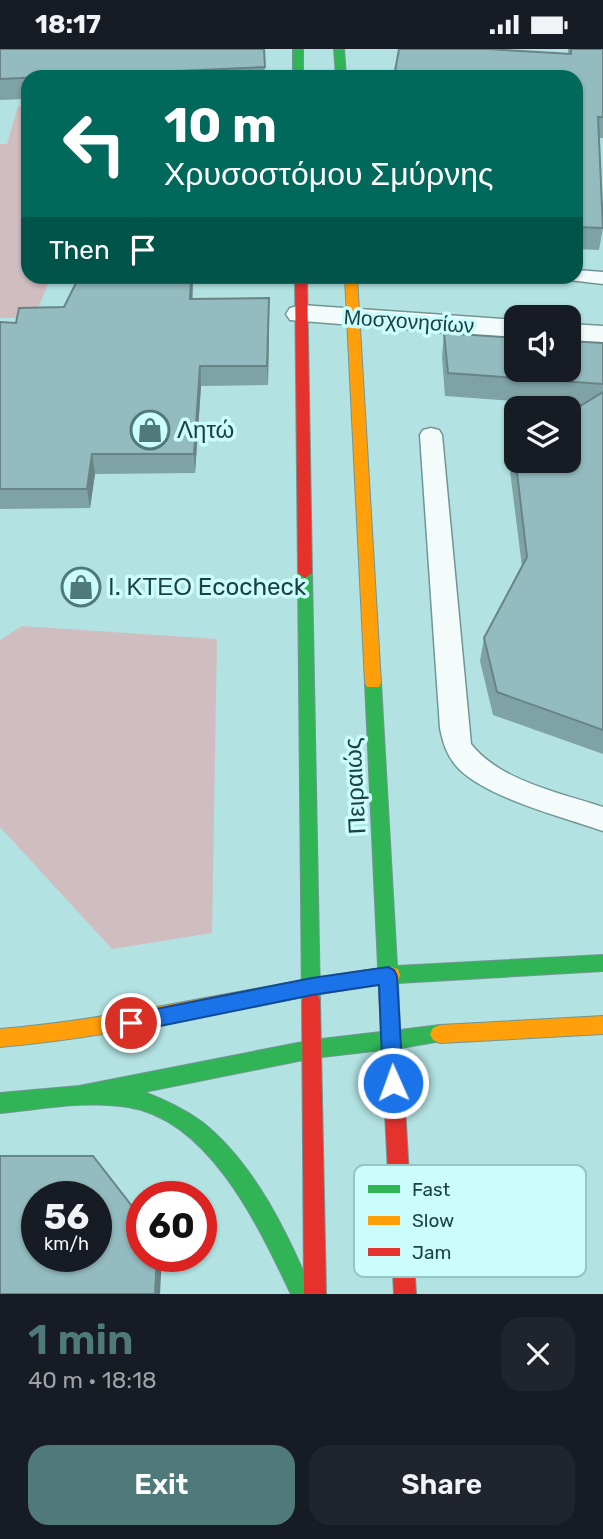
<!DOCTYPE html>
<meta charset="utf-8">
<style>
body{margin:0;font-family:Rubik,sans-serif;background:#20242c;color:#f1f3f6;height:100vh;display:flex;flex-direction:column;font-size:26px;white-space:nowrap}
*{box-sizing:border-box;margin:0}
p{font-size:23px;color:#9ea1a6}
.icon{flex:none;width:38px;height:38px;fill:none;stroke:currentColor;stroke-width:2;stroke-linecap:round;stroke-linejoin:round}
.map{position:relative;height:1245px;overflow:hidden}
.sheet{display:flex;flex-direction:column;background:#171b24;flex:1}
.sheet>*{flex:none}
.top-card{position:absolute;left:21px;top:21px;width:562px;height:214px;border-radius:21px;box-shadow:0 2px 5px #0004;background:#00695c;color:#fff;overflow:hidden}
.controls{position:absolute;left:504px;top:256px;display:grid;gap:14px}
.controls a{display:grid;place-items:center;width:77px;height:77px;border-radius:14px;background:#171b24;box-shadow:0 2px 5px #0004;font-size:35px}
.speed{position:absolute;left:21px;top:1132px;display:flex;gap:14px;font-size:35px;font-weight:700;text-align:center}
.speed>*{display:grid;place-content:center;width:91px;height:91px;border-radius:50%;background:#171b24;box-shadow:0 2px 5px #0004;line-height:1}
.speed small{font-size:18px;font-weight:400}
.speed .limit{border:10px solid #d22;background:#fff;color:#111}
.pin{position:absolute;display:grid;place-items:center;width:60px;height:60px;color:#fff;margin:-30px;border:4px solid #fff;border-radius:50%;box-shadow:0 2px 7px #0007}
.me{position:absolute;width:77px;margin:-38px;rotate:358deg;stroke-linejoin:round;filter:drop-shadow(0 0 5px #0008)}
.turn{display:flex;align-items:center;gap:24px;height:147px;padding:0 28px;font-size:32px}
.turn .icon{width:91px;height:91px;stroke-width:2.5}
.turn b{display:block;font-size:49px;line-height:60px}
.then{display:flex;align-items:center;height:66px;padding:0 28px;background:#0003;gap:14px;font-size:26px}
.round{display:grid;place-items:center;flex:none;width:74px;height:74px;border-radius:21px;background:#20242c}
.overview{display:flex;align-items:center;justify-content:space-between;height:119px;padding:0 28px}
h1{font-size:42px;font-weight:600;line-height:52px;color:#507a79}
.cta{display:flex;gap:14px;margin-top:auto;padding:14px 28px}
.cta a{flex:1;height:80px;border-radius:21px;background:#507a79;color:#fff;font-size:28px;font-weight:600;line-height:80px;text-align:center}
.cta a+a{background:#20242c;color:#f1f3f6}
.status{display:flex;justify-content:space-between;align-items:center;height:49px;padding:0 35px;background:#171b24;direction:ltr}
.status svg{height:19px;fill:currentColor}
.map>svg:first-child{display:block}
.green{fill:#d0bdc0}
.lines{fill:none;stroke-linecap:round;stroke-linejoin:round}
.lane-casing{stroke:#729595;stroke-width:3}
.street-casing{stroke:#729595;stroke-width:3}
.fast-casing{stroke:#729595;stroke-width:2}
.slow-casing{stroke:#729595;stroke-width:2}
.jam-casing{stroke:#729595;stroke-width:2}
.lane{fill:#f3fbfb;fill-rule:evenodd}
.street{fill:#f3fbfb;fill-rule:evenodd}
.fast{fill:#30b455;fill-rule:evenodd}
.slow{fill:#ff9f0a;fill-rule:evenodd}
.jam{fill:#e5322d;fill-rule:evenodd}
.wall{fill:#7fa2a5}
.shaded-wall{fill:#688486}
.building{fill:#94bcc0;stroke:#688486;stroke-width:2;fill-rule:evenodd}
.route{fill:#1a73e8;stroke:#114b97;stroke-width:2}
.labels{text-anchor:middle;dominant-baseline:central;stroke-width:7;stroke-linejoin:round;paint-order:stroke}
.far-street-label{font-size:21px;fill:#1c4141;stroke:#cafdfc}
.poi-label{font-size:24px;fill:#1c4141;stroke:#cafdfc;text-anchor:start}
.street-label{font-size:24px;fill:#1c4141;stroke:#cafdfc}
.key{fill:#cafdfc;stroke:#96c5c4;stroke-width:2}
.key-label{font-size:19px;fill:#1c4141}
</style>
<div class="status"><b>18:17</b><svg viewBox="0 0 49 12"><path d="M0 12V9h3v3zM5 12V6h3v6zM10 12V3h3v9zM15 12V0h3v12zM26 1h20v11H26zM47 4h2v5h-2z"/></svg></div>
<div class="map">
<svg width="603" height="1245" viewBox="0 0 603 1245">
<rect width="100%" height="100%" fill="#b2e3e2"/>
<path class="green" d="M18 57H28V228H51L34 269H0V95H7Z
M22 577 217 590 212 884 112 900 0 778V591Z"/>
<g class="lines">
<defs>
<path id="lane" d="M576 221 603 223V235L569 231 566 228H576Z
M431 379 439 381 442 386 471 695C500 732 560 744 603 758V782C563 768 487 749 458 719 447 707 443 694 440 679L420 386 423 381Z"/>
<path id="street" d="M301 256 516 271V289L290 271 286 265 290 259Z
M569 275 603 277V295L569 293Z"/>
<path id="fast" d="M293 0H303V28H293Z
M334 0H344L346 28H336Z
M305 519 312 524 320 952 318 958 311 961 304 958 302 952 298 524Z
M373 628 379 630 381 634 397 917 603 906V922L398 934 400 981 440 976 447 979 450 985 447 991 401 999 403 1024 400 1031 393 1033 386 1031 383 1024 382 1001 313 1009 144 1043C165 1051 184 1060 202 1073 254 1114 288 1185 313 1245H291C259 1178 210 1071 128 1058 86 1051 42 1060 0 1064V1044L79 1037 313 991 381 983 365 634 367 630Z"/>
<path id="slow" d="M345 228H357L381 634 379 638H367L365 634Z
M391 918 398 920 400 926 398 932 391 934C260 951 132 987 0 998V980C132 969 260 934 391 918Z
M603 967V985L440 994 433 991 430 985 433 979 440 976Z"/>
<path id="jam" d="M295 228H307L312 524 305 529 298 524Z
M311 943 318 946 320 952 326 1245H304L302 952 304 946Z
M393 1015 400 1017 403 1024 416 1245H394L383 1024 386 1017Z"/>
</defs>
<use href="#lane" class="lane-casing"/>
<use href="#street" class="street-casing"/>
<use href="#fast" class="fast-casing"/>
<use href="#slow" class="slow-casing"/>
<use href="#jam" class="jam-casing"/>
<use href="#lane" class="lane"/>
<use href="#street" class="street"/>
<use href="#fast" class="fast"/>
<use href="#slow" class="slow"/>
<use href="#jam" class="jam"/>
</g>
<path class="wall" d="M0 0H264L265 28H28V50L0 51Z
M568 0H603V89H599L603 179 599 201 576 200V28L568 5Z
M79 228H193L192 250 269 268 268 336 201 337 195 424 95 425 90 459 0 460V273L16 274 64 258Z
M444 284 603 294V705L493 666 480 612 484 589 522 518 510 422 514 398 580 357 445 347 442 308Z"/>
<path class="shaded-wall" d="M191 228H193L192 269 190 250Z
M269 249V268L268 336 267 317Z
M200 317 201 337 195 424 194 405Z
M92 405 95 425 90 459 87 440Z
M157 1208H162L160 1245H155Z"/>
<path class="building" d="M0 0H264L265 18 0 30Z
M399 0H487L571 5V0H603V68H598L603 179 576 178V28H394Z
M79 228H191L190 250 269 249 267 317H200L194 405H92L87 440H0V273L16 274 19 259 64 258Z
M444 284 516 289V320H569V292L603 294V335L448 324Z
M603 343V681L497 643 484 589 527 508 514 398 516 397V411H569V364Z
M0 1107H93L142 1170V1208H157L155 1245H0ZM37 1148H96V1208H37Z"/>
<path class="route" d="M388 918 394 921 397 927 403 1034 400 1040 393 1043 386 1040 383 1034 379 936 312 946 131 983 124 980 121 974 124 967 131 965 312 929Z"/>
<defs>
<symbol id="shop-ring" viewBox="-11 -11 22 22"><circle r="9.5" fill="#cafdfc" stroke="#507a79" stroke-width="1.5"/><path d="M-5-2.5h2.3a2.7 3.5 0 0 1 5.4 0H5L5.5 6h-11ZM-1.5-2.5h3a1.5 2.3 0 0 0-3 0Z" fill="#507a79"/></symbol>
</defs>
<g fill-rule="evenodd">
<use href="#shop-ring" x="128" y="359" width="44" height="44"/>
<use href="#shop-ring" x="59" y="516" width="44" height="44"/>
</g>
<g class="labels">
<g class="far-street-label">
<text transform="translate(409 272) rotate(4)">Μοσχονησίων</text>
</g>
<g class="poi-label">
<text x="177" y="381">Λητώ</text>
<text x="108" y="538">Ι. ΚΤΕΟ Ecocheck</text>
</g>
<g class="street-label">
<text transform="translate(355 737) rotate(-93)">Πειραιώς</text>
</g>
</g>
<rect x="354" y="1116" width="232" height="112" rx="10" class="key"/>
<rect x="368" y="1136" width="32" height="8" fill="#30b455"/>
<rect x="368" y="1167" width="32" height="9" fill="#ff9f0a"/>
<rect x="368" y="1199" width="32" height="8" fill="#e5322d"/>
<g class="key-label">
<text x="412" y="1147">Fast</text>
<text x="412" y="1178">Slow</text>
<text x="412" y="1210">Jam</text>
</g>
</svg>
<div class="controls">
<a><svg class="icon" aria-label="sound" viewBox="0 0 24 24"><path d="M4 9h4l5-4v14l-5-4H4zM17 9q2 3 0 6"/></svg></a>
<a><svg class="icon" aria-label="layers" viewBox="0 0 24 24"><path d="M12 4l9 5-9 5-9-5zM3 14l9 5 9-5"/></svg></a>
</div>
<div class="speed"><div>56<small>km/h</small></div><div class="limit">60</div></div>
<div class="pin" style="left:131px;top:974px;background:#d93025"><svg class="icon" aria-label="arrive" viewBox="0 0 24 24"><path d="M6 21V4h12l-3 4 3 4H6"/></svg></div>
<svg class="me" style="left:393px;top:1034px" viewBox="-20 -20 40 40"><circle r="17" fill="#1a73e8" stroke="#fff" stroke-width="3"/><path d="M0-11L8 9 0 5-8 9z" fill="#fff"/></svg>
<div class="top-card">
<div class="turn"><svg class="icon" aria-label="left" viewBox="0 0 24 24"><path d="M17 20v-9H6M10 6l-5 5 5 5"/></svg><div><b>10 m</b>Χρυσοστόμου Σμύρνης</div></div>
<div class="then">Then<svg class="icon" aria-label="arrive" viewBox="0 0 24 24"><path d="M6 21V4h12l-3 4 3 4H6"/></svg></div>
</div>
</div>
<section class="sheet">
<div class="overview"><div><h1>1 min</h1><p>40 m · 18:18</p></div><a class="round"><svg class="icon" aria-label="close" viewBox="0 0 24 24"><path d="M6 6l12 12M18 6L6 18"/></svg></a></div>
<div class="cta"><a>Exit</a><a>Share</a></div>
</section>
